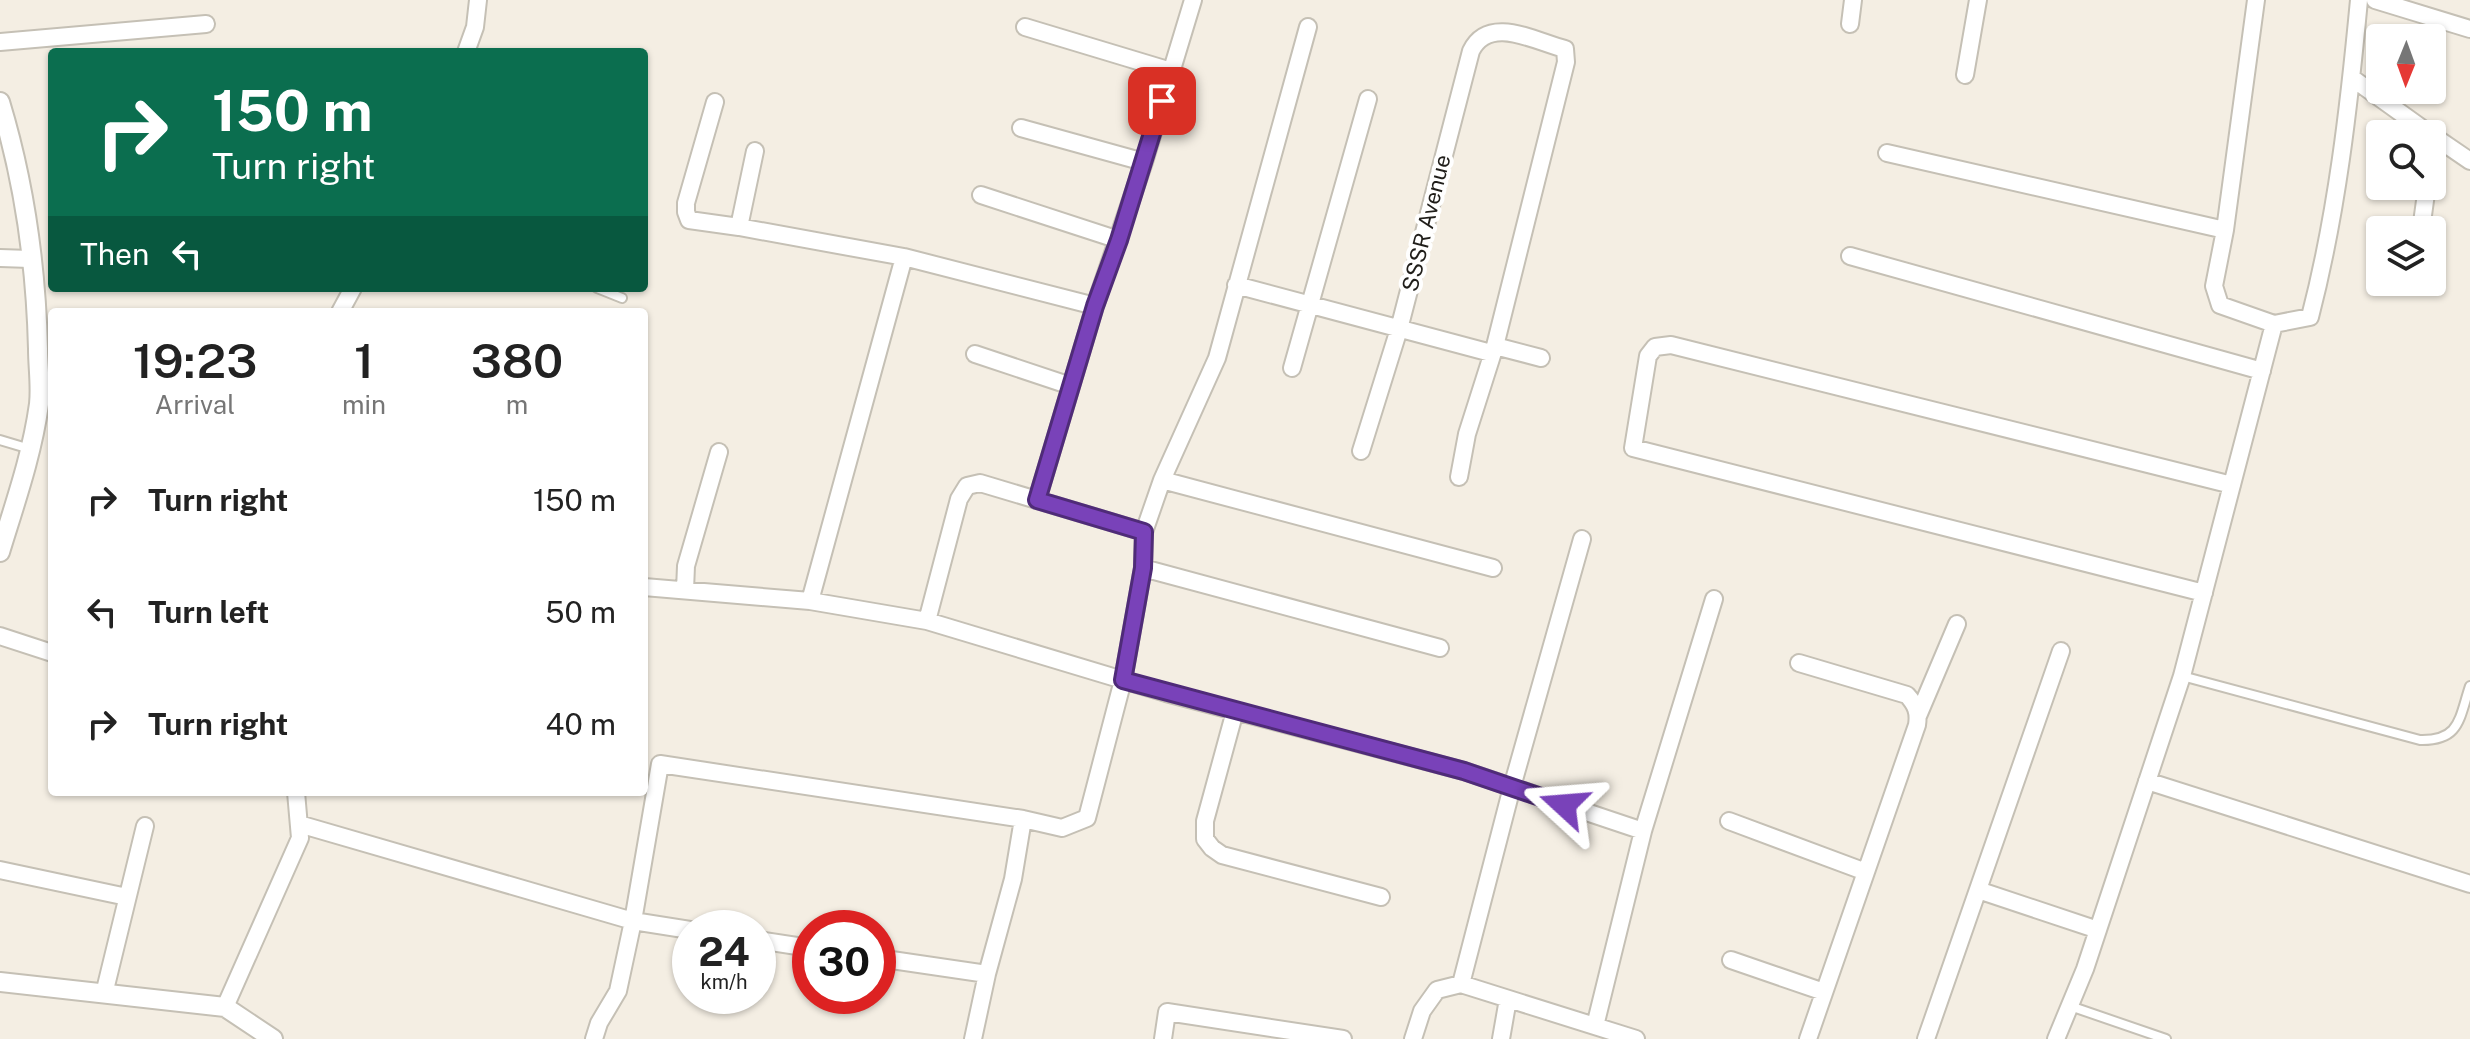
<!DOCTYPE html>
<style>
body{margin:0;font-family:"Public Sans",sans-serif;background:#f2f2f2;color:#222;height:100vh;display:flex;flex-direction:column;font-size:30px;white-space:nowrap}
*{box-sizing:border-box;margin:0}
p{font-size:26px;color:#767676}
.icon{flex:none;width:44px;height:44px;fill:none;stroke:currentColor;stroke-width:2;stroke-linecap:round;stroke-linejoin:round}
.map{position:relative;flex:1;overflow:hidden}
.details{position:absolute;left:48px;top:308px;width:600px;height:488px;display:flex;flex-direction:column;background:#fff;border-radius:8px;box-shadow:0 2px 6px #0004}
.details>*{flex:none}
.guide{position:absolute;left:48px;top:48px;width:600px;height:244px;border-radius:8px;box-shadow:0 2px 6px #0004;background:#0b6e4f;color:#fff;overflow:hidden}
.needle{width:52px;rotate:181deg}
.tools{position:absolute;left:2366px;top:24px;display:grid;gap:16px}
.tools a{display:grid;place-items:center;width:80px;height:80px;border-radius:8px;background:#fff;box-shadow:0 2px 6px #0004;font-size:40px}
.speed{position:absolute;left:672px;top:910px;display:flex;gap:16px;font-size:40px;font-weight:700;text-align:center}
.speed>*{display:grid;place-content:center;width:104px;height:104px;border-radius:50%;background:#fff;box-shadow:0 2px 6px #0004;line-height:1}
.speed small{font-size:20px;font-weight:400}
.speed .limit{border:12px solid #d22;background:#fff;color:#111}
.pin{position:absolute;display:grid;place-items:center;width:68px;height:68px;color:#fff;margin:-34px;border-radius:16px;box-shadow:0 4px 12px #0006}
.me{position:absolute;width:88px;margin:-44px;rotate:289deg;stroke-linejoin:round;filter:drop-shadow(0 0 6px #0008)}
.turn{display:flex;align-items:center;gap:28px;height:168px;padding:0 32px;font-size:36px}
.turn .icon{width:104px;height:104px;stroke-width:2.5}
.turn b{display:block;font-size:56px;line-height:68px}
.then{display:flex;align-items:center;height:76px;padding:0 32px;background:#0003;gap:16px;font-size:30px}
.eta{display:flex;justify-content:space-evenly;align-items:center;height:136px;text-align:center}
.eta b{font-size:48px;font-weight:600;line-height:56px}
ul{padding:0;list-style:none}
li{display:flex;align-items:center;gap:24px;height:112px;padding:0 32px}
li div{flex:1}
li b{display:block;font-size:30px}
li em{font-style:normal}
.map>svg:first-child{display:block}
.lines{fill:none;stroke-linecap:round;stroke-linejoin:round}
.service-casing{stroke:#c5c0b5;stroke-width:12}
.minor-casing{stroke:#c5c0b5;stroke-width:20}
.tertiary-casing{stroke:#c5c0b5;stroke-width:22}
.service{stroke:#fff;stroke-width:8}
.minor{stroke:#fff;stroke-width:16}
.tertiary{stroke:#fff;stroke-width:18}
.route-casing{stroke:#4f2b78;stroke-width:20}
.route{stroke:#7942b9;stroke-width:14}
.labels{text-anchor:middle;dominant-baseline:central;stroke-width:8;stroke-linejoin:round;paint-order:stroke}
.street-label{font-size:22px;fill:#201e1a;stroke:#fff}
</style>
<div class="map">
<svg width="2470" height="1039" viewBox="0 0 2470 1039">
<rect width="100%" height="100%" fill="#f4eee3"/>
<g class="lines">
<defs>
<path id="service" d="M597 288 622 298
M0 440 30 449
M2182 676 2420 740C2460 741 2459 719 2470 686
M2070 1006 2166 1039"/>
<path id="minor" d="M2256 0 2225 230 2214 286 2220 305 2274 324
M2375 0 2470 29
M1850 24 1853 0
M1025 27 1171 71
M0 42 206 24
M466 52 475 27 478 0
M1965 75 1978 0
M2352 78 2430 134
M715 102 686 203V212L689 220 739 227
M1021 128 1144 162
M2432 135 2470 161
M755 151 739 227 904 257
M1887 153 2225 230
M981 195 1119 240
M2421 230 2427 186
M1850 256 2262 371
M0 258 30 259
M1236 285 1491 353 1495 346 1541 358
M340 312 353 288
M975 354 1071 386
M1292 368 1368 99
M1361 451 1399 329 1471 51C1489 14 1536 42 1565 49L1566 62 1495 346 1467 434 1459 477
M1162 480 1217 358 1308 27
M1037 500 1095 306
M1144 532 1143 568 1440 648
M644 587 810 601 904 257 1095 306 1144 162 1193 0
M685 590 686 566 719 452
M2204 593 1633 448 1648 356 1655 347 1671 345 2232 485
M810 601 927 621 959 499 967 486 980 483 1144 532 1162 480 1493 568
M927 621 1166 693 1464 771 1643 831 1595 1026
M0 636 52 653
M1799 663 1907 695C1916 705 1919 712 1917 725L1808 1039
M1235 711 1205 821V839L1212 848 1222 855 1381 897
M1918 716 1957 624
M2147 781 2470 884
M1023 819 1062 828 1087 818 1123 680 1143 568
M1729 821 1866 872
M299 824 633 921 660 764 1023 819 1013 879 987 974 973 1039
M1643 831 1714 599
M0 870 127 897
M1978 890 2098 930
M758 940 810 948
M878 958 987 974
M1731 960 1824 992
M1461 984 1512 787 1582 539
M104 994 145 826
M225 1007 300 838 296 792
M594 1039 599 1023 618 991 633 921 690 930
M1163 1039 1167 1012 1343 1039
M1413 1039 1422 1011 1437 990 1461 984 1636 1039
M1501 1039 1508 999
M1926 1039 2061 651
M2056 1039 2085 969 2182 676 2274 324 2310 317C2337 213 2349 106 2359 0"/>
<path id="tertiary" d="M0 102C24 181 36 266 38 349 38 367 41 386 39 404 32 455 15 503 0 552
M0 982 225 1007 273 1039"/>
</defs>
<use href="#service" class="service-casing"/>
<use href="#minor" class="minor-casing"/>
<use href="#tertiary" class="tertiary-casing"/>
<use href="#service" class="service"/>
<use href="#minor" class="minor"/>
<use href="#tertiary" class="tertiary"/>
</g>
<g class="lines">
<defs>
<path id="route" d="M1162 101 1119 240 1095 306 1037 500 1144 532 1143 568 1123 680 1464 771 1564 805"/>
</defs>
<use href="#route" class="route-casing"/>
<use href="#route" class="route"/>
</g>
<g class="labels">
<g class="street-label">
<text transform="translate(1426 223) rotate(-76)">SSSR Avenue</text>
</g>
</g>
</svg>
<div class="tools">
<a><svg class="needle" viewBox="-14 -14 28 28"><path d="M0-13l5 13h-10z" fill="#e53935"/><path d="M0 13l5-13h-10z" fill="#767676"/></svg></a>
<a><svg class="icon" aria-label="search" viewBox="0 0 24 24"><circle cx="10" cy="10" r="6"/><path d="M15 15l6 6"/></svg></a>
<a><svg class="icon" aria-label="layers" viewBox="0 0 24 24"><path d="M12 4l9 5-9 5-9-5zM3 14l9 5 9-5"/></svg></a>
</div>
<div class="speed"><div>24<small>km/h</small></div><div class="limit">30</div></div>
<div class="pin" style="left:1162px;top:101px;background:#d93025"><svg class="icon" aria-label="arrive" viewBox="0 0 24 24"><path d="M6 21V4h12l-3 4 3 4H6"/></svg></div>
<svg class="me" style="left:1564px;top:805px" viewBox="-20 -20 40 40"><path d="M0-17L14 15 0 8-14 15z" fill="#7942b9" stroke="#fff" stroke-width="4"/></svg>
<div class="guide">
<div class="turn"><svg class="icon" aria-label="right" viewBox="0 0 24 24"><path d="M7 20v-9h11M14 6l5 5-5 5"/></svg><div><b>150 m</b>Turn right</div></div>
<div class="then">Then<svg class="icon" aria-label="left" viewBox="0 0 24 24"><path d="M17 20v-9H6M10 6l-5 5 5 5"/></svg></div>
</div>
<section class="details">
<div class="eta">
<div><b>19:23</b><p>Arrival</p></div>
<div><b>1</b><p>min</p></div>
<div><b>380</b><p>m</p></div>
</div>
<ul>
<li><svg class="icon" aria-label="right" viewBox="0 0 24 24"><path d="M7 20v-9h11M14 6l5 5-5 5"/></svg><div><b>Turn right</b></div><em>150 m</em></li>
<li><svg class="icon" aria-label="left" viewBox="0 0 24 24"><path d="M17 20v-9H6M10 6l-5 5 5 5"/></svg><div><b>Turn left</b></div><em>50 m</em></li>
<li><svg class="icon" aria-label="right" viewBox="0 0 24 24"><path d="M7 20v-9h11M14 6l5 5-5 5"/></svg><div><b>Turn right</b></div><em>40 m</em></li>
</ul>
</section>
</div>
